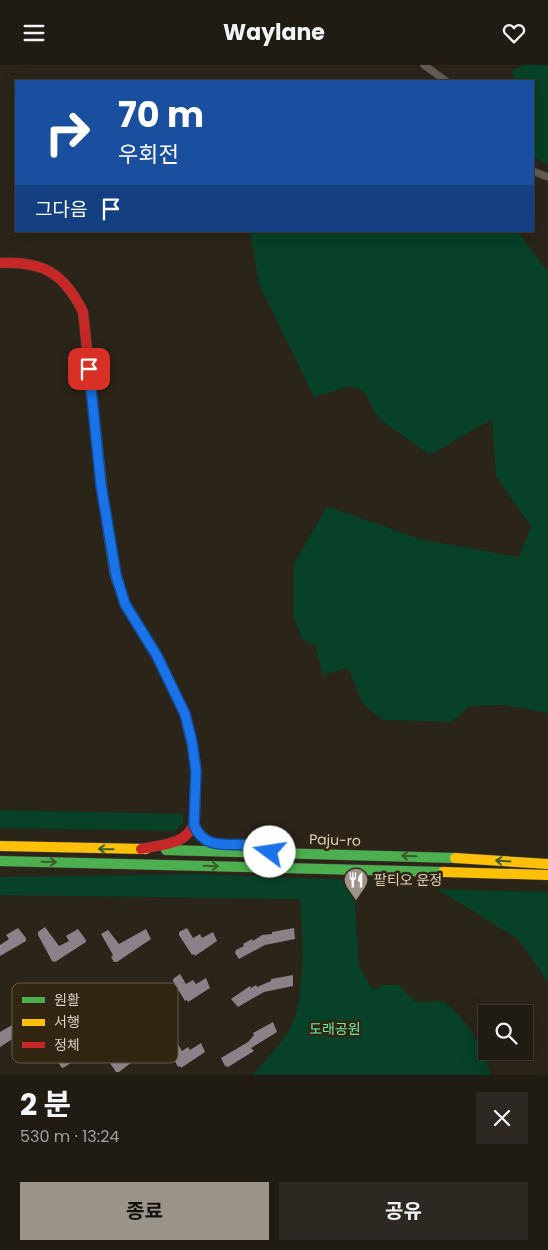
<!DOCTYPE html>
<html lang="ko">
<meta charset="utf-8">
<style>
body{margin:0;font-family:Poppins,"Noto Sans KR",sans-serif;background:#2d2821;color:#f1f3f6;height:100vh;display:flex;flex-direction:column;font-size:19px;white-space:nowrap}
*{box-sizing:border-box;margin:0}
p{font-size:16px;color:#a2a1a0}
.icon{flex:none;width:28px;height:28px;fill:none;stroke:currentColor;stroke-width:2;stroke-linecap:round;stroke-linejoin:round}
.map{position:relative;height:1010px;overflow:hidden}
.panel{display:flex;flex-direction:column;background:#201b13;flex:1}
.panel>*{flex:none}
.hud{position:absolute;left:15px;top:15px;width:519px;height:152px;border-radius:0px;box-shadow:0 5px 20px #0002,0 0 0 1px #3d3933;background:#1a4fa0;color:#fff;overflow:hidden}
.buttons{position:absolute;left:478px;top:940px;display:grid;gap:10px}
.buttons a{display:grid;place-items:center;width:55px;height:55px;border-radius:0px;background:#201b13;box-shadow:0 5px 20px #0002,0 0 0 1px #3d3933;font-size:25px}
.pin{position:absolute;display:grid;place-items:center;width:42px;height:42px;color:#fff;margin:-21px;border-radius:10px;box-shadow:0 2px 8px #0006}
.me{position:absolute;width:55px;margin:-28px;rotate:284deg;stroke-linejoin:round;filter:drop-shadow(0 0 4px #0008)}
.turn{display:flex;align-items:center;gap:18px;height:105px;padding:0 20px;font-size:22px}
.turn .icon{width:65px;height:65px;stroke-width:2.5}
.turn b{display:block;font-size:35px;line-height:42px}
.then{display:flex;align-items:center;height:48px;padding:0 20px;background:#0003;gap:10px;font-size:19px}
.round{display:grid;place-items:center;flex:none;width:52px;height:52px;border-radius:0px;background:#2d2821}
.head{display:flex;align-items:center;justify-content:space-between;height:85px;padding:0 20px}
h1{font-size:30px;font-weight:700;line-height:38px}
.action{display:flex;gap:10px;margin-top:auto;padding:10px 20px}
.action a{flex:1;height:58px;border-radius:0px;background:#9c9489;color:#111;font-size:20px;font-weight:700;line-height:58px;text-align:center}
.action a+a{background:#2d2821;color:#f1f3f6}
header{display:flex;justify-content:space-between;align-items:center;height:65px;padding:0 20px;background:#201b13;font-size:22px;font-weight:700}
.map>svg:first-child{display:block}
.green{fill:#064128}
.building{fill:#8b8189}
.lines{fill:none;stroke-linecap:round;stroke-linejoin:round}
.street-casing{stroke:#464138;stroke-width:8}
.fast-casing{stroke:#464138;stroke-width:11}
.slow-casing{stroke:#464138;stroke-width:11}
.jam-casing{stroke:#464138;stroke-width:11}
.street{stroke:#625d54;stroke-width:7}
.fast{stroke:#4caf50;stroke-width:10}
.slow{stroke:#ffc107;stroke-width:10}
.jam{stroke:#c62828;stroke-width:10}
.oneway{stroke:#3c5d2b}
.route-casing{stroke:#114b97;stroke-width:12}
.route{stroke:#1a73e8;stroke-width:9}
.labels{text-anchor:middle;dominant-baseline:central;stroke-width:5;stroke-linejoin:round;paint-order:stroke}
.street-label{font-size:14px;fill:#d9d1c5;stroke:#322612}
.poi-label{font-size:14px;fill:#d9d1c5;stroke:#322612;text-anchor:start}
.park-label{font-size:14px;fill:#65e9a8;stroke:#322612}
.key{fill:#322612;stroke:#645948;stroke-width:1}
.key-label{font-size:14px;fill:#d9d1c5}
</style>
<header><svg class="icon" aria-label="menu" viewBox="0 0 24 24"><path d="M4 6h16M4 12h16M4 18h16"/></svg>Waylane<svg class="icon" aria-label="heart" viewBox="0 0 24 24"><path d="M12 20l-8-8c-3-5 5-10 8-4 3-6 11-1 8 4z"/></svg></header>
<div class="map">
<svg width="548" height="1010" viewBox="0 0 548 1010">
<rect width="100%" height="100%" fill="#2b2419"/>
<path class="green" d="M524 0H548V99L533 92 532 16H514L512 5Z
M250 166H517L548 207V648L505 640 469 641 452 657 383 655 363 639 348 603 322 610 316 581 302 574 294 553V499L327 441 419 474 519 492 531 461 496 411 492 354 430 390 379 354 364 326 350 321 314 332 259 219Z
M0 745 183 749V758L174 766 0 763Z
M194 809 353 815 359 901 373 925 382 920H398L416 937 443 936C471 959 479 977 491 1010H252C263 999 284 976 291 962 306 928 303 871 300 834L0 830V812Z
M437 824 548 827V917L518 874Z"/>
<path class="building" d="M45 862 59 881 69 876 66 871 78 864 86 875V877L55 897 52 896 38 870V867Z
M18 863 26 873V876L0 891V880L9 874 6 870Z
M187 863 193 873 200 869 202 873 213 867 217 876 195 891 194 889 192 890 179 870V867Z
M294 863 295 874 265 880 239 894 235 888 236 885 244 881 243 879 252 874 253 876 262 870 272 869V867Z
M146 864 151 874 117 897H114L111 892 113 890 101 869 108 865 119 879Z
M180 909 186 919 193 915 196 919 206 913 210 923 188 937 187 935 185 936 173 916V914Z
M293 910V921L264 927 238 942 231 934 250 921 251 923 256 920 257 922 271 916V914Z
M26 952 31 962 0 982V967Z
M273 957 277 967 251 983 254 986 228 1002 225 1001 221 993 248 977 254 970 253 968Z
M53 969 67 987 77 981 74 977 85 969 96 982 63 1003 61 1002 46 976V973Z
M139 972 143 978 144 977 148 985 119 1007H116L98 980 106 974 122 991 131 985 128 980Z
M176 976 182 986 188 982 190 985 201 978 205 987 181 1003 180 1001 178 1002 168 983V980Z"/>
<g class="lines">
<defs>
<path id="street" d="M424 0 446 16
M532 106 548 112"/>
<path id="fast" d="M104 440 115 510 125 539 157 591 185 649 193 683
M166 785 455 793
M0 796 443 807"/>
<path id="slow" d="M194 760C201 774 211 779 226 780
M0 781 146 784
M455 793 548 799
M443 807 548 810"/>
<path id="jam" d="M0 198C43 196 64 208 83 247L104 440
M141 784C162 779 183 781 194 760L196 706 193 683"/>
</defs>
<use href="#street" class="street-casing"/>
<use href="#fast" class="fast-casing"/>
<use href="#slow" class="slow-casing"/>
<use href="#jam" class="jam-casing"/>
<use href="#street" class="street"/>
<use href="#fast" class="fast"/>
<use href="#slow" class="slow"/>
<use href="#jam" class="jam"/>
</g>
<defs><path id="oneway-shaft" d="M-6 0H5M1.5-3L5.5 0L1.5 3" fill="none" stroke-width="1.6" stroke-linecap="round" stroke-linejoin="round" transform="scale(1.25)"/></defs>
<g class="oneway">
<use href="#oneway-shaft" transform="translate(106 784) rotate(-179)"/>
<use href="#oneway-shaft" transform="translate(409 791) rotate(-178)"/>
<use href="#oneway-shaft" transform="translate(503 796) rotate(-176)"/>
<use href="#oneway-shaft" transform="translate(49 797) rotate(1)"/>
<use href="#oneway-shaft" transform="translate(211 801) rotate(2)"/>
</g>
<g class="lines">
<defs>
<path id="route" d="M89 304 101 420 116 510 125 539 157 591 185 649 192 677 196 706 194 760C205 788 233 776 256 781 261 782 266 785 270 787"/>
</defs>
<use href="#route" class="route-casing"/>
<use href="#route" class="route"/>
</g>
<defs>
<symbol id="restaurant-pin" viewBox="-11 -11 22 30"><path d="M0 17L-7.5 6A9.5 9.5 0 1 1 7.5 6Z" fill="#9c9489" stroke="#322612"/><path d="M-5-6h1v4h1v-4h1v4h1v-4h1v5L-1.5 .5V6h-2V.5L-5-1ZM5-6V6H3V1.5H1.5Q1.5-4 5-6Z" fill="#fff"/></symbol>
</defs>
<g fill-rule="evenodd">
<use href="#restaurant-pin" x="342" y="801" width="28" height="38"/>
</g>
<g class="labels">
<g class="street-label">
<text transform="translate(335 775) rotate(2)">Paju-ro</text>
</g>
<g class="poi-label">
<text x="374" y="815">팥티오 운정</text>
</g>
<g class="park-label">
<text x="335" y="964">도래공원</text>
</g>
</g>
<rect x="12" y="918" width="166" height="80" rx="8" class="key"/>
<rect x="22" y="932" width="23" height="6" fill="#4caf50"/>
<rect x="22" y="954" width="23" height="7" fill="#ffc107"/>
<rect x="22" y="977" width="23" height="6" fill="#c62828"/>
<g class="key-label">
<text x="54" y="940">원활</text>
<text x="54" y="962">서행</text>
<text x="54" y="985">정체</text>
</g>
</svg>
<div class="buttons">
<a><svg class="icon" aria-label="search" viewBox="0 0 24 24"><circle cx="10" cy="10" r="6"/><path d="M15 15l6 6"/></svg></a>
</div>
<div class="pin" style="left:89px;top:304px;background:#d93025"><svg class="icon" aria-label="arrive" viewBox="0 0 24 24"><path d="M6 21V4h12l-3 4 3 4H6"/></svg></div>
<svg class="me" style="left:270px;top:787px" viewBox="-20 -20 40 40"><circle r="19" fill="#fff"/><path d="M0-13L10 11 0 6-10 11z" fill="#1a73e8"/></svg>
<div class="hud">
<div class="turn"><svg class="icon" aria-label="right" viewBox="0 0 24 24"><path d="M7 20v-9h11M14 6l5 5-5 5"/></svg><div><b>70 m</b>우회전</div></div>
<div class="then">그다음<svg class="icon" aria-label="arrive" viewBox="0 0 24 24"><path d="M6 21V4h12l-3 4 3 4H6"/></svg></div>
</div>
</div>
<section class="panel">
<div class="head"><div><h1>2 분</h1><p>530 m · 13:24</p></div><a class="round"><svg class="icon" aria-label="close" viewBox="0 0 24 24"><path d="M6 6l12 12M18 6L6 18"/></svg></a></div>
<div class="action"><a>종료</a><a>공유</a></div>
</section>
